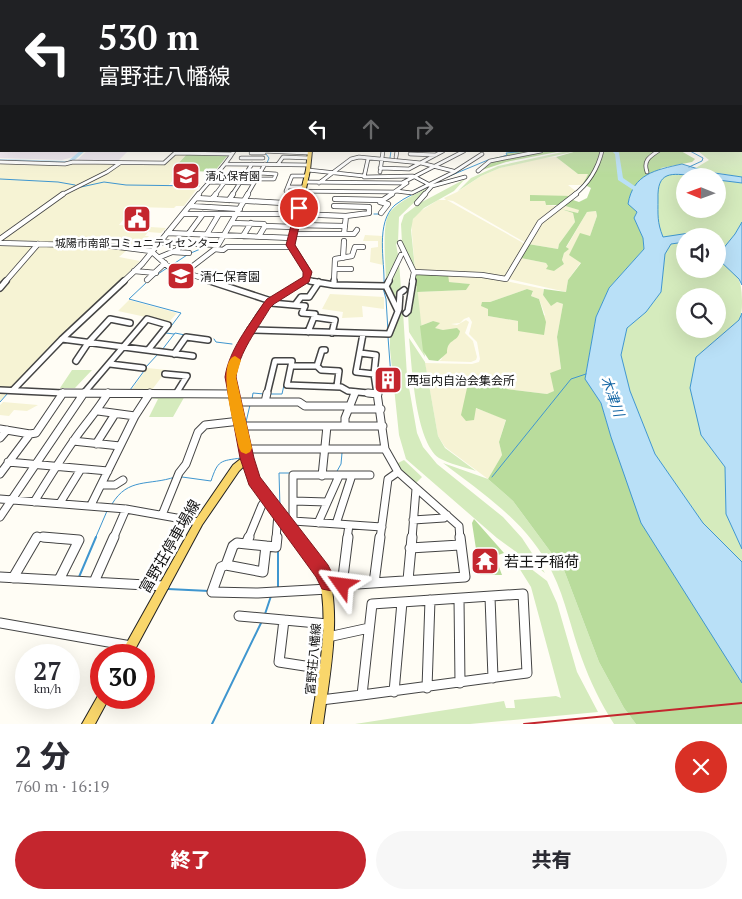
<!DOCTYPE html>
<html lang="ja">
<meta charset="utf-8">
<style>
body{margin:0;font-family:"PT Serif","Noto Sans JP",serif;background:#f7f7f7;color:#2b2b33;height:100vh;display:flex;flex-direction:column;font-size:19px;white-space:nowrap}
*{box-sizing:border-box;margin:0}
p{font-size:16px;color:#7c7c81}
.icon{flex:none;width:28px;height:28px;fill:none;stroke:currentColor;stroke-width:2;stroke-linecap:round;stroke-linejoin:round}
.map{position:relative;height:724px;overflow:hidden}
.details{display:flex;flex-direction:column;background:#fff;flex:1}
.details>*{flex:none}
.hud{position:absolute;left:0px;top:0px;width:742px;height:152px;box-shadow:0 5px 20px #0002;background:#202124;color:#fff;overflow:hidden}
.needle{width:32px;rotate:271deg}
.tools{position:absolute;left:676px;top:168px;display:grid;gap:10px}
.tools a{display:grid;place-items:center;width:50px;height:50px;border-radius:50%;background:#fff;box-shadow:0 5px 20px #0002;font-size:25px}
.speed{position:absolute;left:15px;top:644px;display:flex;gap:10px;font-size:25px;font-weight:700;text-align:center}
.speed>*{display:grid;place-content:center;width:65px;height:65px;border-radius:50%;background:#fff;box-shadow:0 5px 20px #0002;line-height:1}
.speed small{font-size:12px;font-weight:400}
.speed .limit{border:8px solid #d22;background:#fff;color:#111}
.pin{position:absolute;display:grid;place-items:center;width:42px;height:42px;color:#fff;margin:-21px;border:2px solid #fff;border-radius:50%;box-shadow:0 1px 5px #0007}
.me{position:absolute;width:55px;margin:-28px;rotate:301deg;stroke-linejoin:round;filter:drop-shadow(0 0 4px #0008)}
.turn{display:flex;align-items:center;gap:18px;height:105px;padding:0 15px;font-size:22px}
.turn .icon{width:65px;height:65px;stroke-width:2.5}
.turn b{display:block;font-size:35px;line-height:42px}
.lanes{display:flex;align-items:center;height:48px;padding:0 15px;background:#0003;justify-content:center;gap:25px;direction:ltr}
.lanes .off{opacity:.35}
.round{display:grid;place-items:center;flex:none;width:52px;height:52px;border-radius:26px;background:#f7f7f7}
.summary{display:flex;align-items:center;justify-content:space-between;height:85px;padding:0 15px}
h1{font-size:30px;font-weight:800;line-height:38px}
.primary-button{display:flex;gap:10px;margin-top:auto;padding:10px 15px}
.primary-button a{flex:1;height:58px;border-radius:30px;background:#c4262e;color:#fff;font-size:20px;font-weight:800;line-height:58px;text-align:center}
.primary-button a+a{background:#f7f7f7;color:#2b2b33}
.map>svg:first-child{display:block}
.industrial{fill:#eee6ef}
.farmland{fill:#f6f3d4;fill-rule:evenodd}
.green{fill:#d5ebbd;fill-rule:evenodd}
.forest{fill:#b9dc9c}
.water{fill:#b9e0f7;stroke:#3f96cf}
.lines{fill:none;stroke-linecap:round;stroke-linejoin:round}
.stream-far1{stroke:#3f96cf;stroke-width:1}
.stream{stroke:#3f96cf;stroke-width:2}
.river{fill:#b9e0f7;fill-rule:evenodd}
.minor-far4-casing{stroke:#444;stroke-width:4.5}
.minor-far3-casing{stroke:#444;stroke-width:6}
.minor-far2-casing{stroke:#444;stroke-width:8}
.minor-far1-casing{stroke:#444;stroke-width:9}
.minor-casing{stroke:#444;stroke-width:11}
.major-casing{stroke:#222;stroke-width:2}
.highway-casing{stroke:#222;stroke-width:2}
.minor-far4{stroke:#fff;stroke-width:3}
.minor-far3{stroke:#fff;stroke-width:4.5}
.minor-far2{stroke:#fff;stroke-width:5}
.minor-far1{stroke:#fff;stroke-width:7}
.minor{stroke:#fff;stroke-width:9}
.major{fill:#f9d66b;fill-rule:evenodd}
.highway{fill:#f5a25d;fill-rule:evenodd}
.rail{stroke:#c4262e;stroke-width:2}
.route{fill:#c4262e;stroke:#7f191e}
.slow{fill:#f59e0b}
.labels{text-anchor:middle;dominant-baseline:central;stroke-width:5;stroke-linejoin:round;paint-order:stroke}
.far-poi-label{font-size:11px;fill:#111;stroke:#fff;text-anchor:start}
.poi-label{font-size:12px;fill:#111;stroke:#fff;text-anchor:start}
.street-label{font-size:12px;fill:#111;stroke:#fff}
.water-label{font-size:14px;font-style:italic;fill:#1768a6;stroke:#fff}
.near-street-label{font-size:15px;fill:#111;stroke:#fff}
.near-poi-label{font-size:15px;fill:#111;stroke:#fff;text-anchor:start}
</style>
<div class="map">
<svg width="742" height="724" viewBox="0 0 742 724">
<rect width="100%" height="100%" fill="#fffdf5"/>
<path class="industrial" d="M0 147 1 151H82L77 156 62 160 0 158Z
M87 151H128L117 162H75Z"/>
<path class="farmland" d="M175 154H186L172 171 179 173 168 186H199L184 206H176L174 208 133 207 119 225 166 228 161 233 148 232 145 236H149L140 245 0 240V162L164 164Z
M556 157 578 174H588L583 185H568L577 192 572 196 530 201H545L546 205 558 206 539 222 526 243 453 201 447 200 525 244 506 277 415 269 411 223 416 214 438 200H446L444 198 457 192 481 176 500 168 541 158Z
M562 205 580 210 578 213 561 209 573 213 575 222 559 244 558 249 528 244 541 223Z
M596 211 597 216 590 236 570 255 581 262 568 280 566 292 509 279 521 258 546 263 554 271 564 264 562 260 564 253 568 249 566 248 584 217 587 212Z
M365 235 383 236V265L370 262 371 248 378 247V241H363Z
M0 245 127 250 119 257 140 261 0 401Z
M448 274 482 276 544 289 543 295 550 304 557 302 563 304 557 337 561 370 550 373 555 391 547 394 507 389 481 376 475 408 506 419 499 442 502 455 488 479 445 447 438 436 425 363 472 364 479 362 480 359 477 342 469 334 472 322 469 317 464 319 460 323 451 324 457 325 466 320 469 322 465 333 473 341 477 357 476 360 471 362 438 361 441 360 450 342 443 330 434 328 433 321 420 326 417 292 466 290 469 284 448 282ZM527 289 533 292 531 296 539 299 545 315 518 331V321L488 316 489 309 482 302H490Z
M330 294 384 297V309L362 306 363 317 342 318 343 312 322 309Z
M129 300 177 313 169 322 118 311Z
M147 368 167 370 151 391 130 392Z
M3 402 38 405 27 411 14 410 9 416 0 415V405Z"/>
<path class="green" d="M742 100V177L694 169 709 160 698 151H741Z
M567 151H577L500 168 481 176 458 191 471 178 498 166Z
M671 173 696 176H685V209H718V180L742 183V222L735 234 718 255V236H694L695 233 663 238 657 222V188L662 178Z
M465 179 454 191 424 208 413 219 411 230 415 269 402 243 401 224 404 215 420 203Z
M430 187 399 217 398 242 396 244 398 255 386 282C386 266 381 223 390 212 400 200 416 194 430 187Z
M685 242V269H718V259C736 276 742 275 742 301 742 308 742 313 739 320L696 357 701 435 725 467 726 514 742 549V562L703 523 655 454 630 391 621 355 627 328 646 312 661 292 665 254 671 244ZM685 296H718V329H685Z
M399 262 401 289 397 305 388 285Z
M413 286H417L425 357 409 332 408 313Z
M402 295 407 376 417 433 423 447 437 464 503 517 522 538 545 573 497 538 406 459 399 435 390 349V335Z
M409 338 425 362 438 436 445 448 476 471C465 467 449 464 439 458 415 441 412 366 409 338Z
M72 370H92L75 388H60Z
M186 394 173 417H149L158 399 148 398 150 395Z
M404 460 422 477 415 484 396 464Z
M443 463 488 479 513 501 564 570 599 662 624 708 636 724H614C601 704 590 681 582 659 571 630 566 600 552 572 528 523 486 496 443 463Z
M509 552 547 581 557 603 577 672 598 712 470 724H355L504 701 506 708H515L514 700 556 696 561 698 531 587Z"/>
<path class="forest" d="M527 151H562L506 162 482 170 494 161V158L507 155 506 153Z
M577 151H681L695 159 692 162 661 168 637 212 634 218 643 238 644 249 609 288 596 317 585 379 601 403 611 437 720 645 742 683V724H636L624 708 599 662 564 570 513 501 488 479 502 455 499 442 506 420 476 408 474 420 466 421 461 415 467 388 481 376 507 389 547 394 554 391 550 373 561 369 557 337 563 304 557 302 551 306 543 295 544 289 566 292 568 280 581 263 569 255 580 233 590 236 597 216 596 211 587 212 566 247 569 249 564 253 562 260 564 264 554 271 546 269 548 266 546 263 521 258 528 244 558 249 559 244 575 222 573 213 561 209 578 213 579 210 562 205 570 199 579 202 587 198 591 188 583 184 588 174H578L556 157Z
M187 154 228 155 214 172 172 170Z
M530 195 572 196 558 205H546L545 201H530Z
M415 274H448L449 282 470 284 466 290 417 292V286H413Z
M527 289 533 291 531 296 539 299 546 322 544 335 518 331V321L488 316V309L481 306 482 302H490Z
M433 321 440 323 435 328 443 330 457 328 460 331C458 343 447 338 447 353L438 361 429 360 423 351 420 326Z
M474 519 504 553 495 556 502 575H480L472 523Z"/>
<path class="water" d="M682 164 708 172 742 177V183L718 180V176C710 176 701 177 694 176 671 173 657 171 658 199 658 215 657 222 663 237L696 232 694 236H685V242L671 244 665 254 661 292 646 312 627 328 621 355 630 391 655 454 703 523 742 562V683L641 523 611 437 601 403 585 379 596 317 609 288 644 249 643 238 634 218 637 212 628 204C633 174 655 170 682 164Z
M742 222V285L739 279 718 259V255L735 234Z
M742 313V549L726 514 725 467 701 435 690 388 696 357 739 320Z"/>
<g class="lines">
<path class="stream-far1" d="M266 154 269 158 267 163
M390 158 391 151
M495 159 507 155 506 153 527 151
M689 167 702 161 703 158 690 151
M447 177 488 160
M0 179 58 182 75 185
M81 187 104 182 126 185 199 186
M285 213H295
M374 214H379
M191 253 205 247
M172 265 187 255
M152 278 167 268
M147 282 129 299 181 313 166 333 174 334
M384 284C385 261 375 223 395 205 405 197 418 192 429 186
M383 288 386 299 388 331
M214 339 216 342 232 344
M162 350 175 333 185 335
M146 367 158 354
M380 385H384L386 376 391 377 388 337
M130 390 144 371
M271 394H282L284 385
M252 399 253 393 264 394
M0 402 8 393
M246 422 250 405
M336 473 341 464 342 453
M182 477 211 481C218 460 220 461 241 458
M492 477 571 379 586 374
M112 504C128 477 149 486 175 477
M280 507 279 473H290
M95 539 107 511"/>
<path class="stream" d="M278 550V589
M79 577 96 537
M168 589 209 591
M265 614 271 596
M212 724 261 623"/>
<path class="river" d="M80 151H85L69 165 0 161V159L68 161Z
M612 151H618L619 153 623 178 645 193V195H641L618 180 615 154Z"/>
<defs>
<path id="minor-far4" d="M262 151 309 153
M251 153H264
M410 154 436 155
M396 157 397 151
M241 158H263
M0 162 65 164 73 162 164 163 175 153 232 154
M227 164 308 165
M278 164 283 157 309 158
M380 168 409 169 443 151
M308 170 364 176
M478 171 490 161 541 151
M380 172 383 151
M647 172C643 161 649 157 658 151
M307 176H292L286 191 394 192 407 183
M364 177 413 176 432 186 465 177
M364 177 368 159
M257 179H274L276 174 260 173
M207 182 254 183
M305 182 402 183 464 151
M319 183 351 159 359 157 421 163 453 171
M288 187H304
M396 191 412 193 454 172 482 154
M61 195 107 172 120 163
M198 195C210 180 224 168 234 151
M215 195 224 183
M232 195 252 164
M247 195 265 164
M390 195 394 192
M424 195 432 186
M574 195C588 184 598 168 602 151"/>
<path id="minor-far3" d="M196 198 300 204
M212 199 216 194
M335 199 382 200
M229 200 233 194
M417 203 425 194
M190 206 240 209
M334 206 369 207V213L346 216
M381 213 388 204 380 202 392 194
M184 214H285
M231 223 264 224 265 226 259 236
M295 225 345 226
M265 226 294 227
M167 233 292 238
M189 233 203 214
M207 234 219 214
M293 234H344L346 216 297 214
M344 234H354L357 230
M243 236 251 223
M0 239 63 194
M160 242 218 245 248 194
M0 243 111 246 151 251 169 267 214 282
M400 243 414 272 412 282
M173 252 189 253
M160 257 177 250 183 243
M343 258 344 241
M335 269H351
M134 271 156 273
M185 272 215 249 223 250 227 247H291
M414 272 482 275 506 279 540 222 576 194
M147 280 165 263
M306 280 317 282
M5 282 38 244
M123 282 142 264 199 194
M334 282 335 259 352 256 355 247H363
M388 282 401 255"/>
<path id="minor-far2" d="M210 281 271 301
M310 281 334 285 386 286
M334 285V281
M386 286 389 281
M386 286 398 311
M0 288 6 281
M271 303 305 306 302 313 315 314
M295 305 301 297H309L319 282
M406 313 408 311 413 281
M250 330 389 334 399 309 400 293 404 290
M308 332 314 317 335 320 332 333
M62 339 193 356
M360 353 376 355 374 374 356 372 363 334
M174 354 186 337 208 340
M76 361 88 343 110 319 130 323
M110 364 143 368
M291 366H317L321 370 339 371 337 386
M317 366 322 350H325
M165 374 187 376 177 392
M374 374 377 394
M0 390 63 393 233 394
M13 390 62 339 124 281
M83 394 147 319 168 325 148 350
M267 394 275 361H292L287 385 341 387 348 391 378 394
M354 394 355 392"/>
<path id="minor-far1" d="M62 393 233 394
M368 393 378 394
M377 393 385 449 398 472 459 526 460 539
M236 402H299L305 406H350
M265 402 267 393
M349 409H381
M98 411 135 416
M241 426H383
M345 426V418L355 393
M0 429 30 434 36 433 63 393
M0 438 7 430
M73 441 120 446
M96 444 115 414
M246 449H385
M8 462 108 471
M0 474 30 434
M352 475H370
M322 476 327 426
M101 485H115L123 480
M0 499 126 509 199 522
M294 501 327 502
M34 502C47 481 60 460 74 440 85 424 98 410 108 393
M60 503 81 469
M91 505 135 416 150 393
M162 515 179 473 186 464 198 432 205 425 240 421
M0 517 84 393
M413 520 444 518 447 515
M293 521 382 527
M318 523 339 476
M289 526 293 521V475H352L336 524
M36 539 37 537 60 539
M113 539 126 509
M248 539 262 505 267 498
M276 539 278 513
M347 539 349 525
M380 539 388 479 398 472
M412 539 416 489"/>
<path id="minor" d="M43 537 79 540 59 580
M277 537 276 547 237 543 233 546 226 565 221 567 212 592 258 593 328 589
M246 544 249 537
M410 548 460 545
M226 565 263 572 266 546
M0 577 164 586
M13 578 37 537
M408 580 412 537
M94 582 114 537
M328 583 342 585 465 577 460 537
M374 583 380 537
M342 585 348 537
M523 594 527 673 362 695 372 604Z
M490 597 493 678
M459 599 460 683
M239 616 328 624
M284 620 279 662 324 669
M0 623 131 646
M328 637 369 628
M427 688 430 600
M394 692 402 602
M321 700 362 695"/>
<path id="major" d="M308 151H312L310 170 294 245 311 272 309 280C298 289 283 294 272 303 267 308 264 314 260 319 248 337 238 355 235 377L251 458 258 478 326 567C343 610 329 679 323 724H311C318 678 331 619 318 574L251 483 245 465 239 471 202 525 132 655H120L196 519 233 465 243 457 227 377C232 355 242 336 255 317 259 311 263 304 270 299 280 292 292 286 303 279L305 272 288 245 306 170Z
M101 693V698H109L95 724H82L99 694Z"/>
<path id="highway" d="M0 135H1V137H0Z"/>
</defs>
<use href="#minor-far4" class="minor-far4-casing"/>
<use href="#minor-far3" class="minor-far3-casing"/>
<use href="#minor-far2" class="minor-far2-casing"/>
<use href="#minor-far1" class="minor-far1-casing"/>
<use href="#minor" class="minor-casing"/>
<use href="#major" class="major-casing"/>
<use href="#highway" class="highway-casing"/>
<use href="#minor-far4" class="minor-far4"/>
<use href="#minor-far3" class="minor-far3"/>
<use href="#minor-far2" class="minor-far2"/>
<use href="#minor-far1" class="minor-far1"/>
<use href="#minor" class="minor"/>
<use href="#major" class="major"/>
<use href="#highway" class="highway"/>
<path class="rail" d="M524 724 742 703"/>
</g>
<linearGradient id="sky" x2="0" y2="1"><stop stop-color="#95c6ee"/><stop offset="0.42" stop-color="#fffefa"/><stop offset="1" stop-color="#fffefa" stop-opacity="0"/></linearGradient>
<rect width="742" height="175" fill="url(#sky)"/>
<path class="route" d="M296 206 303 208 295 245 312 272 309 282 274 304 270 308C257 330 239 352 236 377L254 458 260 477 328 565 333 575 348 579 351 585 348 591 342 593 322 589 316 577 249 485 240 458 225 377C229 350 248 327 263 304L267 299 303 277V272L286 245Z"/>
<path class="slow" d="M235 356 241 360 236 377 252 448 250 452 246 454 241 452 239 448C236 432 215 362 235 356Z"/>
<defs>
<symbol id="school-square" viewBox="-11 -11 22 22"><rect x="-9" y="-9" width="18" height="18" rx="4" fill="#c4262e" stroke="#fff"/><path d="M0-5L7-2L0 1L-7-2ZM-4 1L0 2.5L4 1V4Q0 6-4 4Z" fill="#fff"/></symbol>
<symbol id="civic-square" viewBox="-11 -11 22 22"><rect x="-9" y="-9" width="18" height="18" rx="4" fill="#c4262e" stroke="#fff"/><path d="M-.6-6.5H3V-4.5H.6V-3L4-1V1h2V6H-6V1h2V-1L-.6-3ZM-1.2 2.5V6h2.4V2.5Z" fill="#fff"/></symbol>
<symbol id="building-square" viewBox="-11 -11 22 22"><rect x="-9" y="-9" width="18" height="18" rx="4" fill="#c4262e" stroke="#fff"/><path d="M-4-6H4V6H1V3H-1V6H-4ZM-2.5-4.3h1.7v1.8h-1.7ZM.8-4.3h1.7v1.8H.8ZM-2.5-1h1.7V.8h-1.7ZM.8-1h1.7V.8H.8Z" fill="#fff"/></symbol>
<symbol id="temple-square" viewBox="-11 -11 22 22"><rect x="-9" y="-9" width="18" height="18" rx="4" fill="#c4262e" stroke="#fff"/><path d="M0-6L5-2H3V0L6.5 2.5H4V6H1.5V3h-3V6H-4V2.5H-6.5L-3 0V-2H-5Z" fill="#fff"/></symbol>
</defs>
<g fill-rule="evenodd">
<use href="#school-square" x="170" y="160" width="32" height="32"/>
<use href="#civic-square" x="121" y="203" width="32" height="32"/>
<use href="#school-square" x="165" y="260" width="32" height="32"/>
<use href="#building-square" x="372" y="364" width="32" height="32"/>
<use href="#temple-square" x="469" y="545" width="32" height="32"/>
</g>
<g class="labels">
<g class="far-poi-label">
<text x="205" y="176">清心保育園</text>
<text x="137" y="243" text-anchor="middle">城陽市南部コミュニティセンター</text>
</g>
<g class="poi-label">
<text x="200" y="276">清仁保育園</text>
<text x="407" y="380">西垣内自治会集会所</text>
</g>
<g class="street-label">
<text transform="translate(313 659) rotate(-85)">富野荘八幡線</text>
</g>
<g class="water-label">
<text transform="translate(613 396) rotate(70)">木津川</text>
</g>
<g class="near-street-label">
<text transform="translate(169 546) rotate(-60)">富野荘停車場線</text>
</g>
<g class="near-poi-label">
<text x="504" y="561">若王子稲荷</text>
</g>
</g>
</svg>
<div class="tools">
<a><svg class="needle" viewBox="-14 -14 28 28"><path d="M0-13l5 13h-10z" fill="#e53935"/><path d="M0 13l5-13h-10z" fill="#7c7c81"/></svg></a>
<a><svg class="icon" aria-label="sound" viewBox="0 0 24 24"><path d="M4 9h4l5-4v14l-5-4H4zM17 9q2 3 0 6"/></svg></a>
<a><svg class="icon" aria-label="search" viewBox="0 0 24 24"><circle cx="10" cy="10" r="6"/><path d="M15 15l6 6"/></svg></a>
</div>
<div class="speed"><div>27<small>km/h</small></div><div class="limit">30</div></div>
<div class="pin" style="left:299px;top:208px;background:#d93025"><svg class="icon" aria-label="arrive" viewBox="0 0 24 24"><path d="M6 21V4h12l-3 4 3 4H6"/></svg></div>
<svg class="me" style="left:342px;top:585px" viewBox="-20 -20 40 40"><path d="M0-17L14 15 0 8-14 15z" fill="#c4262e" stroke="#fff" stroke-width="4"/></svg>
<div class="hud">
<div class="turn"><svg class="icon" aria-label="left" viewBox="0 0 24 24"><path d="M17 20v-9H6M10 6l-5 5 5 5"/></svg><div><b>530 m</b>富野荘八幡線</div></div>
<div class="lanes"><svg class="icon" aria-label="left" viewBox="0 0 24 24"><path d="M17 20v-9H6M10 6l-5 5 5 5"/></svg><svg class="icon off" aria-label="ahead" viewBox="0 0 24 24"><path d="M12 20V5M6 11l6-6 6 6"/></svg><svg class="icon off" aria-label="right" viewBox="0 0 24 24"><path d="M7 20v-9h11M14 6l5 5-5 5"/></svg></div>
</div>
</div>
<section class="details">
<div class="summary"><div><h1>2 分</h1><p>760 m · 16:19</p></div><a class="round" style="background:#d93025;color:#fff"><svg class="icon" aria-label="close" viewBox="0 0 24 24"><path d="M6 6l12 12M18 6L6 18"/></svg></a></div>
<div class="primary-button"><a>終了</a><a>共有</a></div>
</section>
